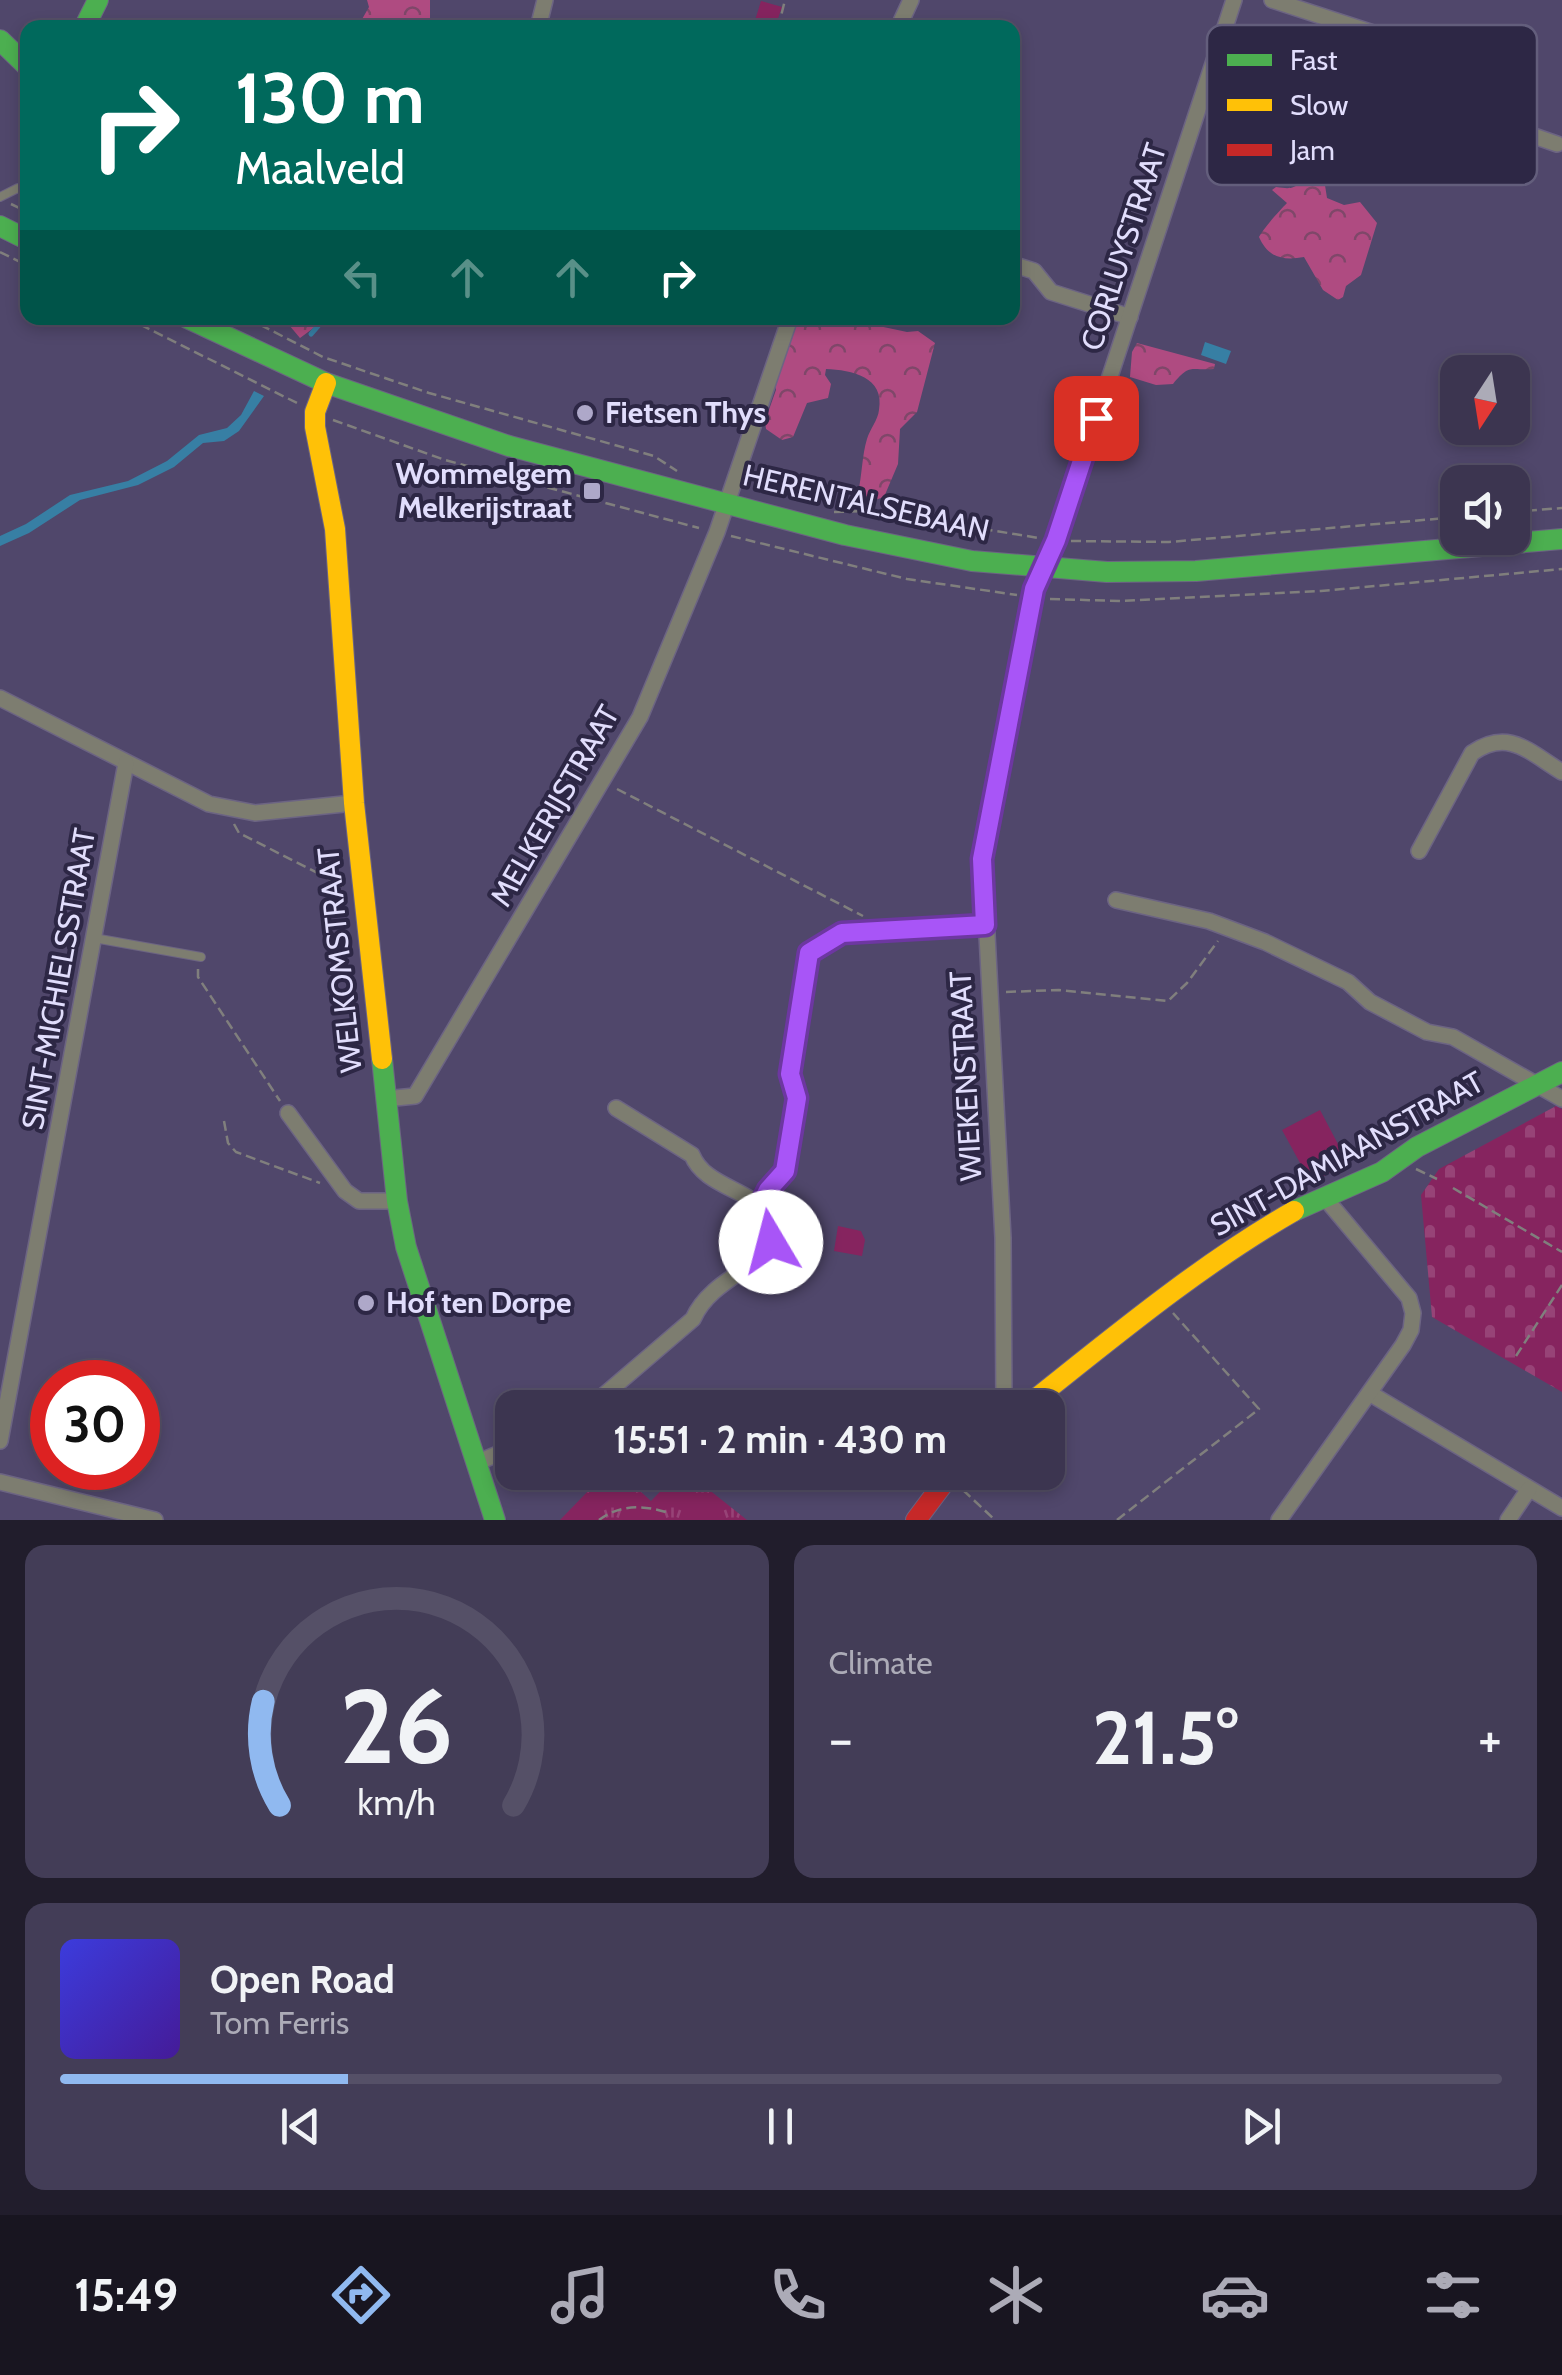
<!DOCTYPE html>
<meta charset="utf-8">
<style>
body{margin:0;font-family:Cabin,sans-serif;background:#433d57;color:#f1f3f6;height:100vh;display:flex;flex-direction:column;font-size:38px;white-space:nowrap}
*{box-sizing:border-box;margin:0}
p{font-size:32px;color:#acabb7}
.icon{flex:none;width:55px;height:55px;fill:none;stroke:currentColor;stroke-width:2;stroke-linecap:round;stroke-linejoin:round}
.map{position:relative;height:1520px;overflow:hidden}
.drawer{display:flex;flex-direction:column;gap:25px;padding:25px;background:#211d2c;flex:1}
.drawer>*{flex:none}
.hud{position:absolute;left:20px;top:20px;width:1000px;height:305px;border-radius:20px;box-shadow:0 5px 15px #0003,0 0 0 2px #555067;background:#00695c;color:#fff;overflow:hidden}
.needle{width:65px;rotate:192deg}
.tools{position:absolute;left:1440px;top:355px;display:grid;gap:20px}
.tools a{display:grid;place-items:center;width:90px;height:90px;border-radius:20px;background:#3c3550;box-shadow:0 5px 15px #0003,0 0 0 2px #555067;font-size:50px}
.speed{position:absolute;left:30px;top:1360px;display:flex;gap:20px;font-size:50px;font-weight:700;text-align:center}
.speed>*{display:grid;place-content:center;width:130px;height:130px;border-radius:50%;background:#3c3550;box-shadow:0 5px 15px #0003,0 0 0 2px #555067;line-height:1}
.speed .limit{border:15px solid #d22;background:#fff;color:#111}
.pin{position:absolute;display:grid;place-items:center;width:85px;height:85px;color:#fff;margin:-42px;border-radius:20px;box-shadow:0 5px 15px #0006}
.me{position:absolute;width:110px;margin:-55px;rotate:352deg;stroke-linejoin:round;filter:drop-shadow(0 0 8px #0008)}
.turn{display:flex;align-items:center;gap:35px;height:210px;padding:0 50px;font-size:45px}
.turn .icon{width:130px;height:130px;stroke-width:2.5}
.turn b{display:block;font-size:70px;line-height:85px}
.lanes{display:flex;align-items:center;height:95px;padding:0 50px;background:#0003;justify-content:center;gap:50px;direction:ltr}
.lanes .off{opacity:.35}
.big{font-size:75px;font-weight:700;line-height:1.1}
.drawer .tile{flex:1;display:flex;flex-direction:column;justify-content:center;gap:15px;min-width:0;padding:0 35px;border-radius:20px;background:#433d57}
.drawer .dial{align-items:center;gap:0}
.dial svg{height:260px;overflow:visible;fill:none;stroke:#555067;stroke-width:7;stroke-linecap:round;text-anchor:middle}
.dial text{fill:#f1f3f6;stroke:none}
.song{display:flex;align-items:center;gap:30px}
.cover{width:120px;height:120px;border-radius:15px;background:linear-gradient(135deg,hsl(240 70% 55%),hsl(260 70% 35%))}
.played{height:10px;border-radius:5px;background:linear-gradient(90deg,#90b9f0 20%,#555067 20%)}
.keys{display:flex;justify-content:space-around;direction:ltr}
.heat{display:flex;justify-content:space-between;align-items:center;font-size:55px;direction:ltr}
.drawer .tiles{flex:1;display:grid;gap:25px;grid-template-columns:1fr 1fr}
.tile:last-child{grid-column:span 2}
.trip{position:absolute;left:495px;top:1390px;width:570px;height:100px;border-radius:20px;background:#3c3550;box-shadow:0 5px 15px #0003,0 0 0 2px #555067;font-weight:700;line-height:100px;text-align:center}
.dock{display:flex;height:160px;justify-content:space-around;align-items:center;background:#181520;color:#acabb7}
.dock .icon{width:70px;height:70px}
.dock .on{color:#90b9f0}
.dock b{font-size:45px;color:#f1f3f6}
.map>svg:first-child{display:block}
</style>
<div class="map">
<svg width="1562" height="1520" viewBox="0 0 1562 1520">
<defs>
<pattern id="forest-crowns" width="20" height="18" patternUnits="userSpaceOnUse" patternTransform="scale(2.5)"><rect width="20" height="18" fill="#af4b81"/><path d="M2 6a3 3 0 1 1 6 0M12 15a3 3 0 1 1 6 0" fill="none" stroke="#7f4769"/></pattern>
<pattern id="cemetery-stones" width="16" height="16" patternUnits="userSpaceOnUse" patternTransform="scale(2.5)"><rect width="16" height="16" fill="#86245f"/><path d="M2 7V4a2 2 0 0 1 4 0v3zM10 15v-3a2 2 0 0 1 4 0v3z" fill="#974377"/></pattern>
<pattern id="park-tufts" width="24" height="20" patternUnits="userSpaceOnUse" patternTransform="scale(2.5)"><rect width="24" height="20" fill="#86245f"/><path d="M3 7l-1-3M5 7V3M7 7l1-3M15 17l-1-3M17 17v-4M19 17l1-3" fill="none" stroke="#974377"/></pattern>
</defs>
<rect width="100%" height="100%" fill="#50476b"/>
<!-- green -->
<g fill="#86245f">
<polygon points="761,1 782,7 775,27 753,27"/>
<polygon points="1320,1110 1348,1163 1311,1183 1282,1130"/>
<polygon points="838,1226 861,1231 865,1240 862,1256 834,1251"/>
</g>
<!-- forest -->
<g fill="url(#forest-crowns)">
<polygon points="367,0 430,0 430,27 357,28 369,7"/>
<path d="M1310 175 1324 179 1327 198 1344 205 1360 202 1377 223 1361 275 1346 286 1343 297 1338 300 1323 290 1304 257C1282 261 1268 257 1259 237 1263 229 1280 210 1287 203L1272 190 1276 187C1300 191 1294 184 1310 175Z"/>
<polygon points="290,318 327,318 300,338 289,325"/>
<path d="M807 318 830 322 841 318 907 332 918 331 935 343 917 412 900 429 898 464 884 497 875 500 858 493C862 476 862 455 867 439 870 429 878 420 879 410 885 377 852 370 826 369L825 375 831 384 828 398 807 403 793 437 782 440 766 429 765 421 776 390 769 353 793 325Z"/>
<path d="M1137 343 1215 364 1214 369C1191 371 1190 363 1173 384L1156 385 1130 377 1132 352Z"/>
</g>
<!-- cemetery -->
<polygon fill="url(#cemetery-stones)" points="1556,1106 1562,1109 1562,1392 1432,1317 1421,1195 1439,1169"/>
<!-- park -->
<polygon fill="url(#park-tufts)" points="679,1472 688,1473 747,1520 560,1520 590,1489 617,1491 629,1481 651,1501"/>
<!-- water -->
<g fill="#377fa4">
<polygon points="1205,342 1231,351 1226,364 1201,355"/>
<polygon points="254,391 264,396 239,431 224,441 203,443 174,467 138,485 80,500 29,533 0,546 0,536 26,524 70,495 128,481 167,461 199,435 227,428 241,415"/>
</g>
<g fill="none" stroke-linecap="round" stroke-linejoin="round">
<!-- stream -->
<polyline stroke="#377fa4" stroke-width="5" points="311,334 325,318"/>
<!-- lane casing -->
<g stroke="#6c6483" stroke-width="10">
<g id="lane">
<polyline points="0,197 18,188 28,193"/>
<polyline points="94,938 201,957"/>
</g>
</g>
<!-- street casing -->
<g stroke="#6c6483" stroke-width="18">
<g id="street">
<polyline points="1272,0 1493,72 1479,117 1557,144"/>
<polyline points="538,28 545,0"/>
<polyline points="898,28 911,0"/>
<polyline points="1012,264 1034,271 1051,292 1130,317"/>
<polyline points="0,698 209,804 255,813 354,803"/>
<path d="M1419 851 1472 753C1509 728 1529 752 1562 772"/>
<polyline points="1116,900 1209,921 1265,942 1348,982 1370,1002 1427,1032 1453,1037 1562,1099"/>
<polyline points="385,1099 415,1096 640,717 717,532 790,318"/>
<polyline points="288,1113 345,1191 359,1201 397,1201"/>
<polyline points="760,1206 769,1190 785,1171 797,1099 790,1074 809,953 842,933 985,925"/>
<polyline points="1371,1394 1562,1508"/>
<path d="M589 1408 693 1319C707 1287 743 1273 768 1252 788 1187 709 1198 692 1155L616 1108"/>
<polyline points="1004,1408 1003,1238 983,859 1034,589 1063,519 1234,0"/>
<polyline points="0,1441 126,763"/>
<polyline points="476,1463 512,1448"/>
<polyline points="0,1482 155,1520"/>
<polyline points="1279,1520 1403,1345 1411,1330 1413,1313 1409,1298 1325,1198"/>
<polyline points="1508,1520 1529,1489"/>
</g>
</g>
<!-- fast casing -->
<g stroke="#6c6483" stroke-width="22">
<g id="fast">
<polyline points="84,28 98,0"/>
<polyline points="0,40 28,67"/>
<polyline points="0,226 28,240"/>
<polyline points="187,318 326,383 509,446 845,535 972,561 1107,572 1196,571 1562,539"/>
<polyline points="382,1059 397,1201 406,1247 495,1520"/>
<polyline points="1294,1211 1382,1172 1417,1147 1562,1072"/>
</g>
</g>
<!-- slow casing -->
<g stroke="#6c6483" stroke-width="22">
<g id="slow">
<polyline points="326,383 315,412 315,427 335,529 354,803 382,1059"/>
<path d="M1024 1408C1111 1339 1198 1266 1294 1211"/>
</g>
</g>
<!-- jam casing -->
<g stroke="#6c6483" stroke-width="22">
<polyline id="jam" points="916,1520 952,1472"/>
</g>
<!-- path -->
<g stroke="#807f7d" stroke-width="2.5" stroke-dasharray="10 5" stroke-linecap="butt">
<polyline points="778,28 785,0"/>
<polyline points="11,204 28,212"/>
<polyline points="0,252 28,266"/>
<polyline points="127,318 299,404"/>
<polyline points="247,318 323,357 429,393 654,456 677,471"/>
<polyline points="333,420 445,460 699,528"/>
<polyline points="834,512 872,511 1039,538"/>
<polyline points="1512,512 1562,508"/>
<polyline points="731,536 907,579 1017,595"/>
<polyline points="1071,541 1169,542 1458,517"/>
<polyline points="1050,599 1121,601 1321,591 1562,569"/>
<polyline points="617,789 863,916"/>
<polyline points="234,824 239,833 343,886"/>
<polyline points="198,969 198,977 280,1101"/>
<polyline points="1006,992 1059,990 1168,1001 1187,983 1218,941"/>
<polyline points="224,1121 228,1143 236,1152 320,1183"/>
<polyline points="1416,1169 1437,1179"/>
<polyline points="1453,1188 1562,1252"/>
<polyline points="1516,1356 1562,1285"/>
<polyline points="963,1490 995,1520"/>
<path d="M599 1520C620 1504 645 1505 669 1513"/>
<polyline points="1117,1520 1259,1409 1173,1313"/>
</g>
<!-- lane -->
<use href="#lane" stroke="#7d7d70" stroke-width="8"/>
<!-- street -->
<use href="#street" stroke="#7d7d70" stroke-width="15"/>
<!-- fast -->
<use href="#fast" stroke="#4caf50" stroke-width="20"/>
<!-- slow -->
<use href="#slow" stroke="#ffc107" stroke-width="20"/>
<!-- jam -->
<use href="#jam" stroke="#c62828" stroke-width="20"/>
</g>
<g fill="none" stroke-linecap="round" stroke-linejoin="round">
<!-- route casing -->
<g stroke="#6d37a1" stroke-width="25">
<polyline id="route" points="771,1242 772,1227 760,1206 768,1190 785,1171 797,1098 790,1074 809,953 842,933 985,925 982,859 1034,589 1056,540 1096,418"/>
</g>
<!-- route -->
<use href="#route" stroke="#a855f7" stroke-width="18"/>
</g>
<!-- markers -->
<g fill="#aea8c9" stroke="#2d2745" stroke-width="4">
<circle cx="585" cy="413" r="10"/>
<rect x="582" y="481" width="20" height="20" rx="5"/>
<circle cx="366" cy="1303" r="10"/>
</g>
<g text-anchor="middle" stroke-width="8" stroke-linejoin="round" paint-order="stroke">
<!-- street labels -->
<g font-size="30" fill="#e1ddfc" stroke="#2d2745">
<text transform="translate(1124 247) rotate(-72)" y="10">CORLUYSTRAAT</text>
<text transform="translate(866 503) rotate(13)" y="10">HERENTALSEBAAN</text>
<text transform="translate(555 806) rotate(-60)" y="10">MELKERIJSTRAAT</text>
<text transform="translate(340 960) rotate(-96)" y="10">WELKOMSTRAAT</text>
<text transform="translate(59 979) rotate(-80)" y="10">SINT-MICHIELSSTRAAT</text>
<text transform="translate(966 1076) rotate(-93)" y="10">WIEKENSTRAAT</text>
<text transform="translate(1347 1154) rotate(-29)" y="10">SINT-DAMIAANSTRAAT</text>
</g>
<!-- poi labels -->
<g font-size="30" font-weight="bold" fill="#e1ddfc" stroke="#2d2745" text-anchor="start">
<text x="605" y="423">Fietsen Thys</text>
<text x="572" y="484" text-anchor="end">Wommelgem<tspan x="572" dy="34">Melkerijstraat</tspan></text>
<text x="386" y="1313">Hof ten Dorpe</text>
</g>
</g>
<!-- legend -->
<rect x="1207" y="25" width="330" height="160" rx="15" fill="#2d2745" stroke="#635e7c" stroke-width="2.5"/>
<rect x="1227" y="54" width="45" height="12" fill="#4caf50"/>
<rect x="1227" y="99" width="45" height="12" fill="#ffc107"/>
<rect x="1227" y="144" width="45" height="12" fill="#c62828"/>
<g font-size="28" fill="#e1ddfc">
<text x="1290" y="70">Fast</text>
<text x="1290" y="115">Slow</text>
<text x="1290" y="160">Jam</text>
</g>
</svg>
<div class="tools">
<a><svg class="needle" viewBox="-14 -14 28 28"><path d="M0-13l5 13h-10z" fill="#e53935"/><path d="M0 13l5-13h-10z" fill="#acabb7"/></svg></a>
<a><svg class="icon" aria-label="sound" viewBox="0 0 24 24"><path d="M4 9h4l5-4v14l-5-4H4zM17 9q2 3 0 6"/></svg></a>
</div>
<div class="speed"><div class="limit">30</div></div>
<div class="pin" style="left:1096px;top:418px;background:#d93025"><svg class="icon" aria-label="arrive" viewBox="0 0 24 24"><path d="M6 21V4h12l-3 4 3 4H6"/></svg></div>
<svg class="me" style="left:771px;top:1242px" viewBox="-20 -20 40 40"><circle r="19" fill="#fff"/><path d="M0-13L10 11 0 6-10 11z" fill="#a855f7"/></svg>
<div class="trip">15:51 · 2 min · 430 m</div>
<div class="hud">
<div class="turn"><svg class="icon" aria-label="right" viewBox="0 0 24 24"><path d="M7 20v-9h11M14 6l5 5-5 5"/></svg><div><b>130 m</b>Maalveld</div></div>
<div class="lanes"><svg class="icon off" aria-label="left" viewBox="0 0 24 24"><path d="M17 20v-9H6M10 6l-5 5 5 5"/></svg><svg class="icon off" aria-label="ahead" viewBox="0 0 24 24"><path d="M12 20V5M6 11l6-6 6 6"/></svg><svg class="icon off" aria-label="ahead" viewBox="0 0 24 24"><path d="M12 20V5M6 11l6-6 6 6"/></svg><svg class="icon" aria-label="right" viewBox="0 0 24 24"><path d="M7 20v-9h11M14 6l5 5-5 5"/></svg></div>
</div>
</div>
<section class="drawer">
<div class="tiles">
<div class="tile dial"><svg viewBox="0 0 100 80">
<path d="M14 69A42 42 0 1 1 86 69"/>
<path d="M14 69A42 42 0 0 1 9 37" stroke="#90b9f0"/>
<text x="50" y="56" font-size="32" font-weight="700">26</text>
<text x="50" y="72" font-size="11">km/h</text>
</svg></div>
<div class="tile"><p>Climate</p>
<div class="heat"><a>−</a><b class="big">21.5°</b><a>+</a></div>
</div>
<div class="tile">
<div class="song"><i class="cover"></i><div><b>Open Road</b><p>Tom Ferris</p></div></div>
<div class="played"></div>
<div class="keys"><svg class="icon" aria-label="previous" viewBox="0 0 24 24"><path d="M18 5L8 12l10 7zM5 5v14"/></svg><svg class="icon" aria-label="pause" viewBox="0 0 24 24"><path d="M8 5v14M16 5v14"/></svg><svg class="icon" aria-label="next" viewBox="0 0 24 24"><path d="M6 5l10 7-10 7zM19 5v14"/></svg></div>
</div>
</div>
</section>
<nav class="dock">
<b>15:49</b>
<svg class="icon on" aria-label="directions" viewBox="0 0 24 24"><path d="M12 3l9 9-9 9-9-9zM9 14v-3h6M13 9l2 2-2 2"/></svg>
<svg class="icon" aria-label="music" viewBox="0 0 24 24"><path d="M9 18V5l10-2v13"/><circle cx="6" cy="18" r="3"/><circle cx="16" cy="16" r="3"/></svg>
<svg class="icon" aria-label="phone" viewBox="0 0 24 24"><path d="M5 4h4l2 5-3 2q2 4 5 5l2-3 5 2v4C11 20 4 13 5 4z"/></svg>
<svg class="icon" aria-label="climate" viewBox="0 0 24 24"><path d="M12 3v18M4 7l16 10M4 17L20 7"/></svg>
<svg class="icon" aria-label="car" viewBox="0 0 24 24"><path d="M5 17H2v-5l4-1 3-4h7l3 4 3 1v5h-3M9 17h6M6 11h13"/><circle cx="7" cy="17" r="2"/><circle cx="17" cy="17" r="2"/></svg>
<svg class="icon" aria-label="filters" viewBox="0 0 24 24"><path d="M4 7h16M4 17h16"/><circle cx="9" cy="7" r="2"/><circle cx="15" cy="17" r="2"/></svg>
</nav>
